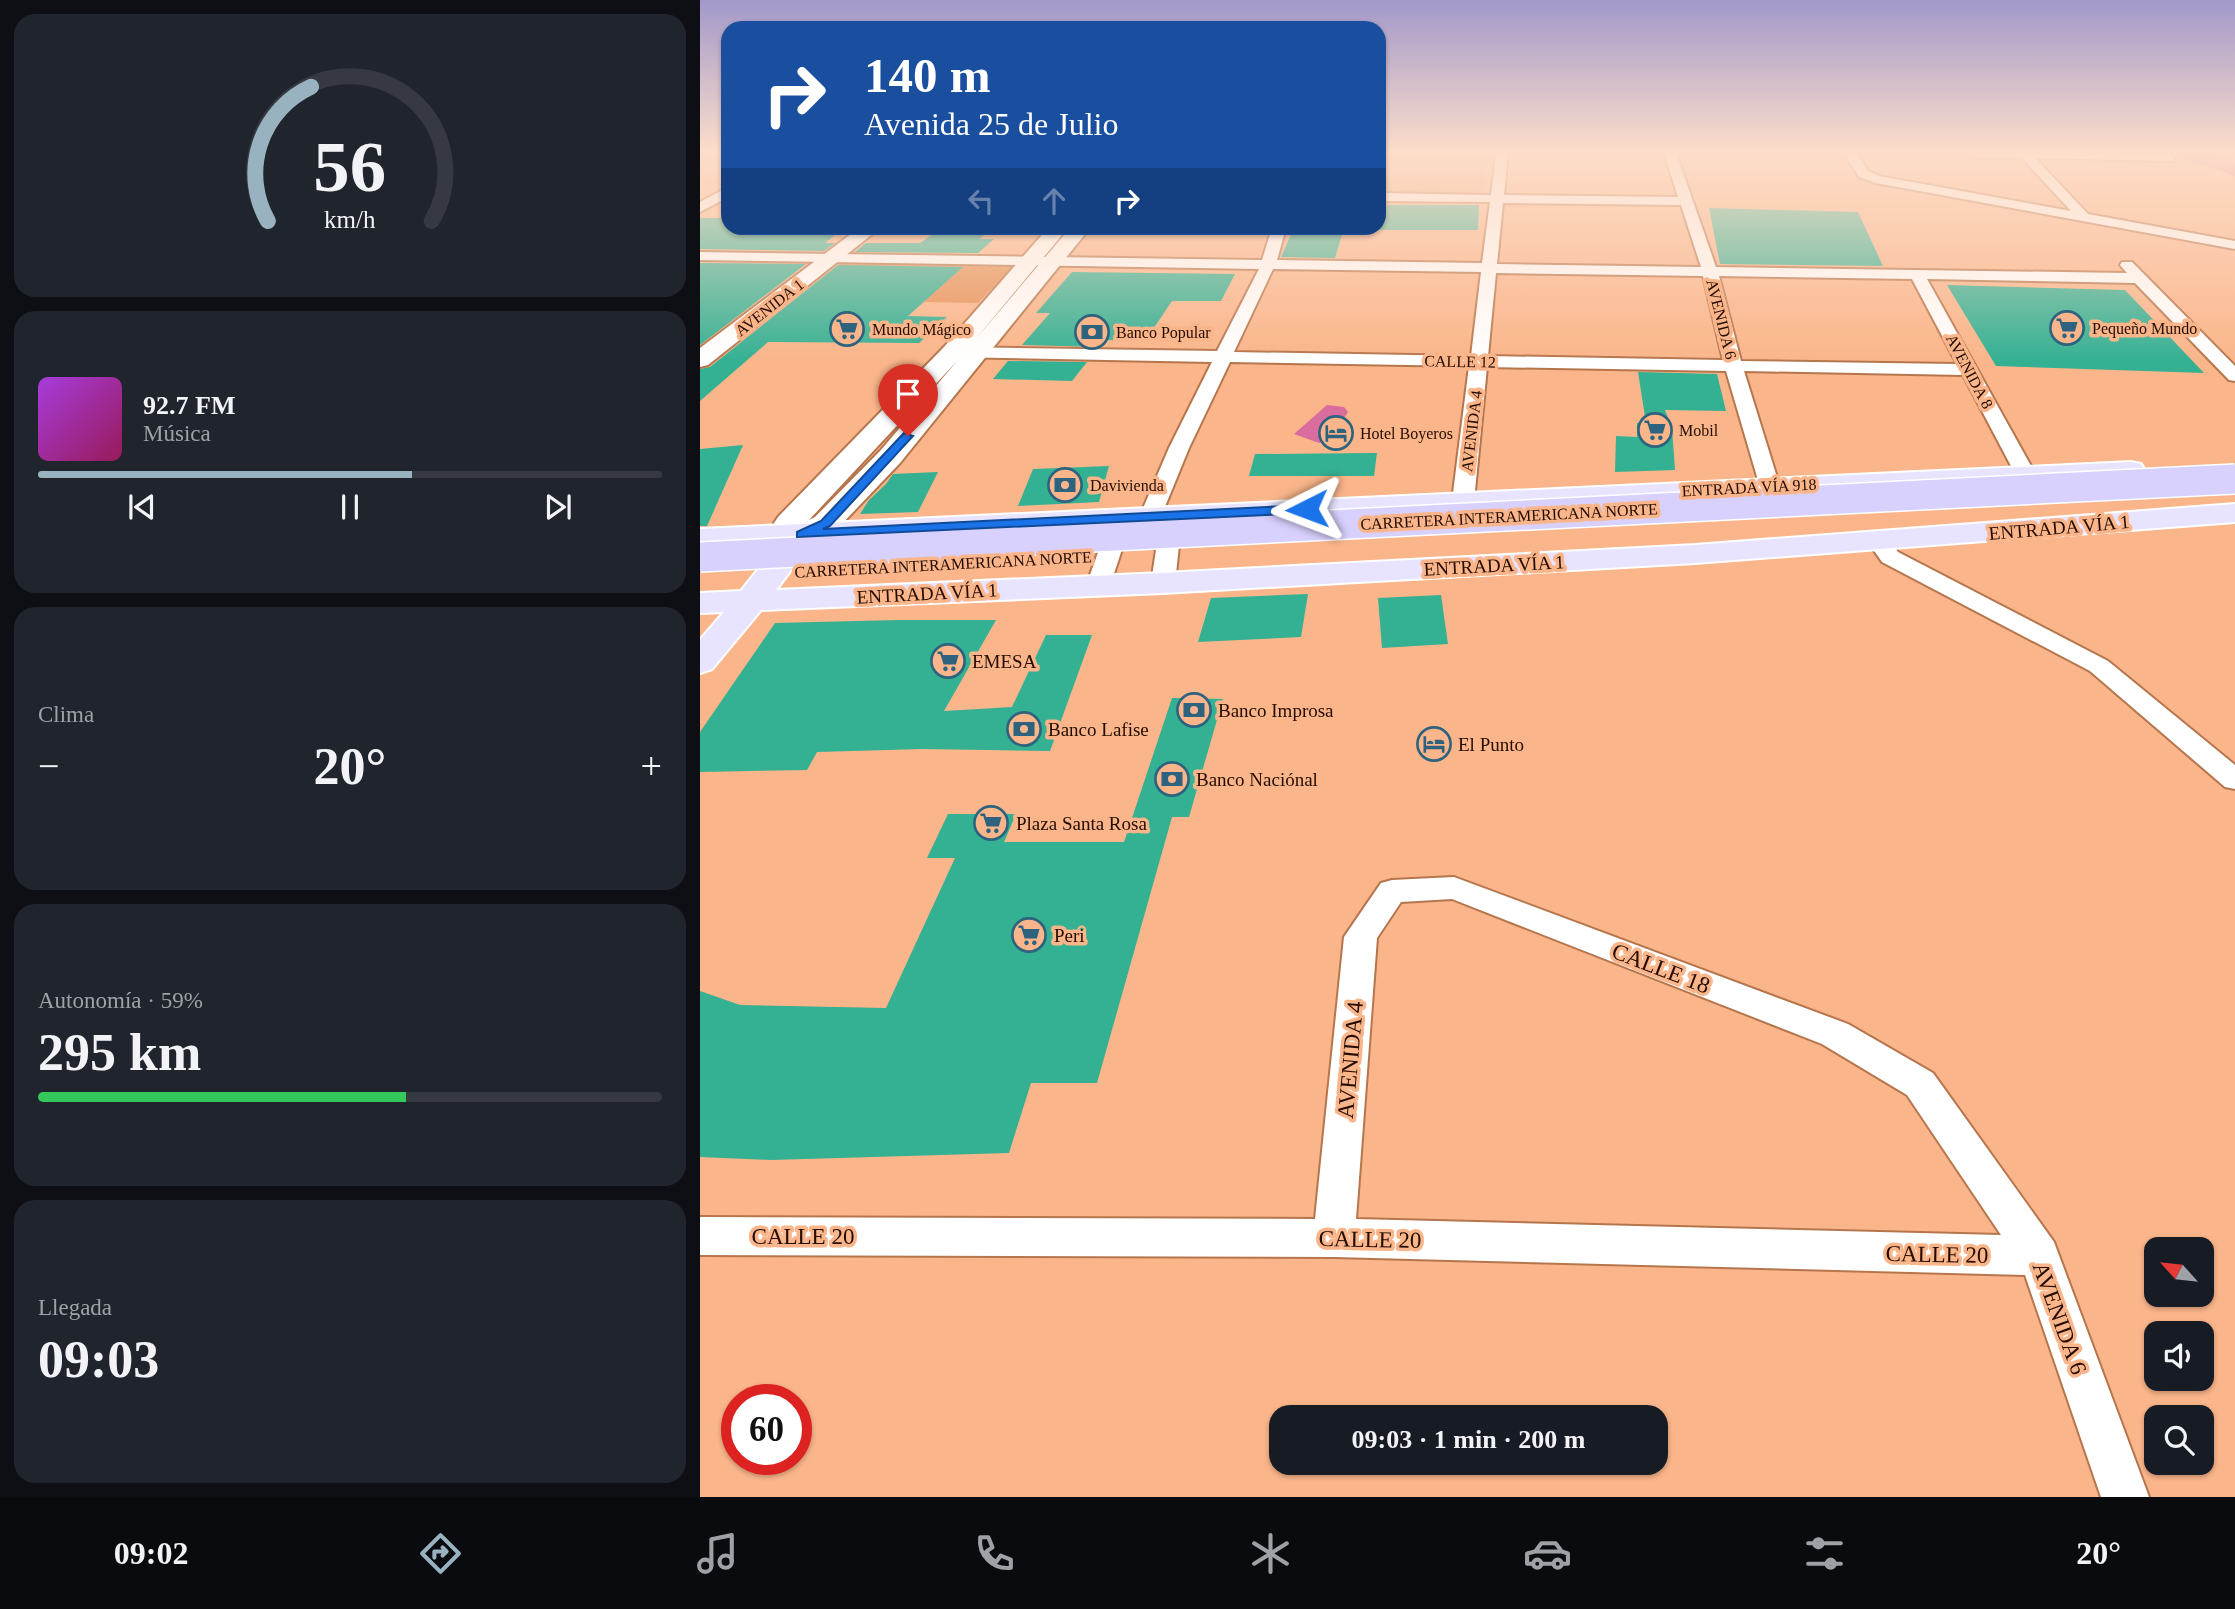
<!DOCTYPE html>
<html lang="es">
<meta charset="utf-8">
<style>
body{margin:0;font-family:"Times New Roman",serif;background:#20242c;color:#f1f3f6;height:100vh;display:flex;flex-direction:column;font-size:26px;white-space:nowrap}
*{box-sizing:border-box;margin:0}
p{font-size:23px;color:#9ea1a6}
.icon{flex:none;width:38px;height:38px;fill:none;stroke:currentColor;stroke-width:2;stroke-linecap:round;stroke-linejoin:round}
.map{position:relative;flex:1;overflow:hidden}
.sheet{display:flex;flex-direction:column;gap:14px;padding:14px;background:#0d0f14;width:700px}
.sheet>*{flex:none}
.hud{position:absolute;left:21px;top:21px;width:665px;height:214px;border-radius:21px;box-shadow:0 2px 5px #0004;background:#1a4fa0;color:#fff;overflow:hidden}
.needle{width:46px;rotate:297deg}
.tools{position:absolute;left:1444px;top:1237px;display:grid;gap:14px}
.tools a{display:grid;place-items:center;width:70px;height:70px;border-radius:14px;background:#171b24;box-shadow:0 2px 5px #0004;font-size:35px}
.speed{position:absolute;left:21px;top:1384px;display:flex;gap:14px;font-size:35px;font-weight:700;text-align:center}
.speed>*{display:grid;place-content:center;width:91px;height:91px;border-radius:50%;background:#171b24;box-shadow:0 2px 5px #0004;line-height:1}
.speed .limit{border:10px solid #d22;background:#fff;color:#111}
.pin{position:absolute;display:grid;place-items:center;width:60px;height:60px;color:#fff;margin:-72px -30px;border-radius:50% 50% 50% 0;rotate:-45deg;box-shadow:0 0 7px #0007}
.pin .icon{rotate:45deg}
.me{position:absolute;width:77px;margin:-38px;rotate:267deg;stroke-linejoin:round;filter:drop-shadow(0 0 5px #0008)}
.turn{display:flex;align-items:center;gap:24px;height:147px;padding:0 28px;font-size:32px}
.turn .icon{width:91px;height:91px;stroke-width:2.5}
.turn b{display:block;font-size:49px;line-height:60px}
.lanes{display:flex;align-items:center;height:66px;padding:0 28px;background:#0003;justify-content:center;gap:35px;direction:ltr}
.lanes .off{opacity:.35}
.big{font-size:52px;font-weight:600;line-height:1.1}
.sheet .widget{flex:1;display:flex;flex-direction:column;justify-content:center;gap:10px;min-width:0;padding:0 24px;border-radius:21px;background:#20242c}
.sheet .dial{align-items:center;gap:0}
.dial svg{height:182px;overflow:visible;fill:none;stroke:#363941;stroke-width:7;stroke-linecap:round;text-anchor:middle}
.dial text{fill:#f1f3f6;stroke:none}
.song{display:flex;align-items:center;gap:21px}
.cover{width:84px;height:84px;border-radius:10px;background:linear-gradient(135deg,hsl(280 70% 55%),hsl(330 70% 35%))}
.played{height:7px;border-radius:4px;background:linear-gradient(90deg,#99b2c0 60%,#363941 60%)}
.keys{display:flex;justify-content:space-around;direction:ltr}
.heat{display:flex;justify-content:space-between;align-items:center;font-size:38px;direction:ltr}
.charge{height:10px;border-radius:5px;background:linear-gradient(90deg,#34c759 59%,#363941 0)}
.trip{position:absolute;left:569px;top:1405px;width:399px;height:70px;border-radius:21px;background:#171b24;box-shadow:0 2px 5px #0004;font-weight:600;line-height:70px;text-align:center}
.tab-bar{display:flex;height:112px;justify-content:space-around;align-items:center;background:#090b0e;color:#9ea1a6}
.tab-bar .icon{width:49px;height:49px}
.tab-bar .on{color:#99b2c0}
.tab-bar b{font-size:32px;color:#f1f3f6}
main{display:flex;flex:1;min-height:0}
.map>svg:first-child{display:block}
</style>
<main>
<section class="sheet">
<div class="widget dial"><svg viewBox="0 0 100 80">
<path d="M14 69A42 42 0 1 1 86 69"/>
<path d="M14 69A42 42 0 0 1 33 10" stroke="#99b2c0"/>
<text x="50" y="56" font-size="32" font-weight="700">56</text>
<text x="50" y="72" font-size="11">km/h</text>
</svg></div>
<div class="widget">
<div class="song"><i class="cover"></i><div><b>92.7 FM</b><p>Música</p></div></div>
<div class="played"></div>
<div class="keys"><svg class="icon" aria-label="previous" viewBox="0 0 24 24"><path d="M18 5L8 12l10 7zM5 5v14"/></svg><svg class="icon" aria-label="pause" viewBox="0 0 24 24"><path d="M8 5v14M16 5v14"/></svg><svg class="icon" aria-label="next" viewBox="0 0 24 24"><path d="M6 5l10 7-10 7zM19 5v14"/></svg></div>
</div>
<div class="widget"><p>Clima</p>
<div class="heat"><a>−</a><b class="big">20°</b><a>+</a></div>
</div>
<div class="widget"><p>Autonomía · 59%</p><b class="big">295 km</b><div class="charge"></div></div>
<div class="widget"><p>Llegada</p><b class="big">09:03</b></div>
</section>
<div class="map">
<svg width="1535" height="1497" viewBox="0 0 1535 1497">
<rect width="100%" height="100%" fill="#fab58a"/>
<!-- built -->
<g fill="#f1a777">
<polygon points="0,153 28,153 28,184 0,185"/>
<polygon points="679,153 789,153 783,194 679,193"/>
</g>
<!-- green -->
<polygon fill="#e69158" points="141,264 313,267 278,303 224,302 258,271 136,269"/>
<!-- water -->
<polygon fill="#d96d9d" points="627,405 644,407 648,412 639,426 642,434 619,443 594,434"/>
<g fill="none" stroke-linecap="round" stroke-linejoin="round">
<!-- river -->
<polygon fill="#d96d9d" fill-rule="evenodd" points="1479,153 1512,153 1535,161 1535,176 1483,158"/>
</g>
<!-- building -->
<g fill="#34b093">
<polygon points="679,205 779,205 778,230 679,230"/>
<polygon points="1009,208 1158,212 1183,266 1020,264"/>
<polygon points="0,218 28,218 28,228 144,228 125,243 135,243 124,251 0,249"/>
<polygon points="242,228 293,228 279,239 294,239 278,253 155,252 166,243 220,243"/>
<polygon points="594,228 644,228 635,258 581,257"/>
<polygon points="0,263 106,264 0,345"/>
<polygon points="138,265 263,267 208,316 247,317 219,343 68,342 0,401 0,369 10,367"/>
<polygon points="372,272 535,274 521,301 472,301 445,341 405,340 400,347 322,345 350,313 336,313"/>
<polygon points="1247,285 1425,290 1504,373 1296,366"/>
<polygon points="308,361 387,362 372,381 293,379"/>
<polygon points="938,372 1017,374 1026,411 965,410 972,428 975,470 915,472 916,436 937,437 937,423 946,423"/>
<polygon points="43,445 7,526 0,526 0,449"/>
<polygon points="677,453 674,476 549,476 555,454"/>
<polygon points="409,466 399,502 318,506 333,469"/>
<polygon points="238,472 218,512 160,514 169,500 186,484 193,474"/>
<polygon points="608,594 601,637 498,642 511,598"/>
<polygon points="741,595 748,644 682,648 678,598"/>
<polygon points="198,620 296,620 244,711 312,707 346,635 392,635 350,751 222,749 117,752 107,770 0,772 0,732 75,623"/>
<polygon points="472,698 523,699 489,817 472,817 397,1083 331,1083 309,1153 71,1160 0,1157 0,991 40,1005 186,1008 255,858 227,858 248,814 316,814 304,842 424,842"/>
</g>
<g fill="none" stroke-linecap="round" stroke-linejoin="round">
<!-- street casing -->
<g stroke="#b6764d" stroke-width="4">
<g id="street">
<path d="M796 153H808L804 195 978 197 964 153H976L1016 267 1427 273 1420 265 1422 262H1432L1535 366V381L1529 380 1435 283 1227 279 1331 466 1328 470H1314L1311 466 1263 375 1044 371 1080 487 1077 491H1063L1060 487 1026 371 787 367 774 501 771 506H755L752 501 769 366 530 362 489 448 462 514 478 522 481 527 475 583 471 588H455L451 583 459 530 449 525 427 534 410 586 406 591H390L386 586 406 530 409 525 441 513 469 448 512 362 253 357 244 352 253 347 517 351 559 269 0 260V252L562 260 572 228H586L577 260 782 263 790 202 679 201V193L791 195ZM803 203 981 205 1001 267 797 264ZM573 269 781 272 771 356 534 352ZM796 273 1003 276 1023 360 788 356ZM1019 276 1212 279 1257 364 1041 361Z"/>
<polygon points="1144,153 1156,153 1168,171 1179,176 1371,211 1322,158 1275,157 1269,153 1469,154 1475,158 1473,161 1335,158 1388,214 1535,241 1535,249 1176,183 1159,177"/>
<polygon points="28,187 28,197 0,212 0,202"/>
<polygon points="1179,535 1187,537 1198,552 1408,661 1535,765 1535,789 1525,787 1390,671 1182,562 1168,542 1171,537"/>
<path d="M754 877 1148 1024 1233 1073 1354 1242 1449 1497H1401L1325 1275 634 1257 0 1255V1217L615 1219 644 937 681 883 692 880ZM752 899 1122 1044 1207 1095 1301 1235 656 1219 677 938 701 902Z"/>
</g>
</g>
<!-- secondary casing -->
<g stroke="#b6764d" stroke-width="4">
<g id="secondary">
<polygon points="159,228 180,228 8,365 0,367 0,348"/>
<path d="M348 228H368L274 341 370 228H390L200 463 137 529 102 543 91 540 74 523 78 517 244 347ZM258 360 180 451 115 517 109 520Z"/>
</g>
</g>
<!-- primary casing -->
<g stroke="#fff" stroke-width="4">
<polygon id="primary" points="1431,462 1441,464 1445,470 1441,476 112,542 76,590 463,573 995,545 1535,504 1535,522 995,563 463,593 61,610 12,669 0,673 0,640 24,612 0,613 0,593 41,591 79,543 0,547 0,529"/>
</g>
<!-- street -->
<use href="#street" fill="#fff" fill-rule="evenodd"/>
<!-- secondary -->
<use href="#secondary" fill="#fff" fill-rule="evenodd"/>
<!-- primary -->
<use href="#primary" fill="#e8e3fe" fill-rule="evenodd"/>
<!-- highway-bridge casing -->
<g stroke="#fff" stroke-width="32" stroke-linecap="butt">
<polyline id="highway-bridge" points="0,557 1535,479"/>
</g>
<!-- highway-bridge -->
<use href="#highway-bridge" stroke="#d8d0fd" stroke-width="29"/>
</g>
<!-- sky -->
<linearGradient id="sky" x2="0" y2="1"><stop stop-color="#a298ca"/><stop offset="0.42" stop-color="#fddeca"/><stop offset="1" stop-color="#fddeca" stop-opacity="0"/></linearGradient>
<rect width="1535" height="362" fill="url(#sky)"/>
<!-- route -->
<polygon fill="#1a73e8" stroke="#114b97" stroke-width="2" points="204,433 213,436 130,526 123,529 607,505 613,509 607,513 97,537 97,532 121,521"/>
<!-- icons -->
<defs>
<g id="supermarket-ring" transform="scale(1.75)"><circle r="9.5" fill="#fab58a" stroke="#2d637e" stroke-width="1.5"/><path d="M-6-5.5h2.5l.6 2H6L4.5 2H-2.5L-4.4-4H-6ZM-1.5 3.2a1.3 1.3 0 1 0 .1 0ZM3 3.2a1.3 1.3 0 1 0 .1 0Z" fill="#2d637e"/></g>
<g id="bank-ring" transform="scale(1.75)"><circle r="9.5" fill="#fab58a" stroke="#2d637e" stroke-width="1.5"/><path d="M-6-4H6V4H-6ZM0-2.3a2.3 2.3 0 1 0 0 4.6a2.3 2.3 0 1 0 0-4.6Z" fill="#2d637e"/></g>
<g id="hotel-ring" transform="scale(1.75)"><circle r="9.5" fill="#fab58a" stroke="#2d637e" stroke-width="1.5"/><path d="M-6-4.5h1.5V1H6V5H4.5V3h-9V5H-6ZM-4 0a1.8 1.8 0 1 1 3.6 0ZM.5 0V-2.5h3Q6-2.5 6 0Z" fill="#2d637e"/></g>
</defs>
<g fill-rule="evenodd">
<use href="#supermarket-ring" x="1367" y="328"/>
<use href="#supermarket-ring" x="147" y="329"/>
<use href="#bank-ring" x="392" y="332"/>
<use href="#supermarket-ring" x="955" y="430"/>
<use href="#hotel-ring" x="636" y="433"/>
<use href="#bank-ring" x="365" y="485"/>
<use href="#supermarket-ring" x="248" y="661"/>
<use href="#bank-ring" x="494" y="710"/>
<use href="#bank-ring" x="324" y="729"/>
<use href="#hotel-ring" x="734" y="744"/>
<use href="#bank-ring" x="472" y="779"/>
<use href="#supermarket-ring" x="291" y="823"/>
<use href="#supermarket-ring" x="329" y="935"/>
</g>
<g text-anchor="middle" stroke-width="7" stroke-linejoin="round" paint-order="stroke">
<!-- far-street labels -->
<g font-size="16" fill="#240c00" stroke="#fab58a">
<text transform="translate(69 307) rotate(-38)" y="6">AVENIDA 1</text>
<text transform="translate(1022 319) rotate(76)" y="6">AVENIDA 6</text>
<text transform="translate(760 361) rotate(1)" y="6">CALLE 12</text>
<text transform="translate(1270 371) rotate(62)" y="6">AVENIDA 8</text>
<text transform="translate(771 431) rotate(-83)" y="6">AVENIDA 4</text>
<text transform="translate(1049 487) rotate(-3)" y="6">ENTRADA VÍA 918</text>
<text transform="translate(809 516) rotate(-3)" y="6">CARRETERA INTERAMERICANA NORTE</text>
<text transform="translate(243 564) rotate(-3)" y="6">CARRETERA INTERAMERICANA NORTE</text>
</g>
<!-- far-poi labels -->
<g font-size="16" fill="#240c00" stroke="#fab58a" text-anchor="start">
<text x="1392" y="334">Pequeño Mundo</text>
<text x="172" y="335">Mundo Mágico</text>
<text x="416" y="338">Banco Popular</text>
<text x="979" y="436">Mobil</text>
<text x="660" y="439">Hotel Boyeros</text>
<text x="390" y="491">Davivienda</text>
</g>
<!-- street labels -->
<g font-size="19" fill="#240c00" stroke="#fab58a">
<text transform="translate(1359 527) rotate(-5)" y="7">ENTRADA VÍA 1</text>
<text transform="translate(794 565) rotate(-3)" y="7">ENTRADA VÍA 1</text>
<text transform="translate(227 593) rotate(-3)" y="7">ENTRADA VÍA 1</text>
</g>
<!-- poi labels -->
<g font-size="19" fill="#240c00" stroke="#fab58a" text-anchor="start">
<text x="272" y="668">EMESA</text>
<text x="518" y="717">Banco Improsa</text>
<text x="348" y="736">Banco Lafise</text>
<text x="758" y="751">El Punto</text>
<text x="496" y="786">Banco Naciónal</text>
<text x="316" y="830">Plaza Santa Rosa</text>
<text x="354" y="942">Peri</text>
</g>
<!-- near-street labels -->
<g font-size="23" fill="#240c00" stroke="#fab58a">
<text transform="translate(961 968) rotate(21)" y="8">CALLE 18</text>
<text transform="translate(650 1060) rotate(-85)" y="8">AVENIDA 4</text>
<text x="103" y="1244">CALLE 20</text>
<text transform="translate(670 1239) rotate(1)" y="8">CALLE 20</text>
<text transform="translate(1237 1254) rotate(1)" y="8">CALLE 20</text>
<text transform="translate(1360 1318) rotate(70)" y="8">AVENIDA 6</text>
</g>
</g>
</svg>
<div class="tools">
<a><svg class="needle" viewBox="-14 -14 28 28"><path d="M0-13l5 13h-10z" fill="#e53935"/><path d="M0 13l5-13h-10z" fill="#9ea1a6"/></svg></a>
<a><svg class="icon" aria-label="sound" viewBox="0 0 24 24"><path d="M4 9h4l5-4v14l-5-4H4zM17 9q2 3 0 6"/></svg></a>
<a><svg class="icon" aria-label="search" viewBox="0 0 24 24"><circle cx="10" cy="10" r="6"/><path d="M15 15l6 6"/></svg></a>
</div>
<div class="speed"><div class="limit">60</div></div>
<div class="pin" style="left:208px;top:436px;background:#d93025"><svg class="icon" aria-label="arrive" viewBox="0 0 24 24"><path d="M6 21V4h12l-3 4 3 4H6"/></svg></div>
<svg class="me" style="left:607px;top:509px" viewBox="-20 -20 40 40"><path d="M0-17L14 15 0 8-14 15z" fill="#1a73e8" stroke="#fff" stroke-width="4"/></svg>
<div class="trip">09:03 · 1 min · 200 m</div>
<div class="hud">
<div class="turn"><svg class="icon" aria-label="right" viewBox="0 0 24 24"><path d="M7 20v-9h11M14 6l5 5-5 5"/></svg><div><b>140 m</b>Avenida 25 de Julio</div></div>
<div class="lanes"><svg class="icon off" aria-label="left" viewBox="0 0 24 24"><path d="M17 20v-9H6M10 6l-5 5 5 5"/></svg><svg class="icon off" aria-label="ahead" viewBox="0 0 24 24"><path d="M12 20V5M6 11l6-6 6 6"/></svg><svg class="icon" aria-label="right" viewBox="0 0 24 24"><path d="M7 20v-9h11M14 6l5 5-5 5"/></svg></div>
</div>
</div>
</main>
<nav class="tab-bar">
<b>09:02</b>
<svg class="icon on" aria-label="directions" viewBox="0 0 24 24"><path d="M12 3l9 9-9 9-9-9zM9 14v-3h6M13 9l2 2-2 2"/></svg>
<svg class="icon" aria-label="music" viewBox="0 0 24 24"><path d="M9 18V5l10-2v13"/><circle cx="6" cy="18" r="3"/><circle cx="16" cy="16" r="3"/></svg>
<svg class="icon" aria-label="phone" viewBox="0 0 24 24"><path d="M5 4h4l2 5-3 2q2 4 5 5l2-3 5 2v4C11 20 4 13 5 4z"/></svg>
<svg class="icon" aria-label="climate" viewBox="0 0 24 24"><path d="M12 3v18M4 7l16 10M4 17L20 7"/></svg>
<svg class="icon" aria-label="car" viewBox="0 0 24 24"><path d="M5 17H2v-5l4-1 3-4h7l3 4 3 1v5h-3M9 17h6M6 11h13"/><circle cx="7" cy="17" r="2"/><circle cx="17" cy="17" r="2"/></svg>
<svg class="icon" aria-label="filters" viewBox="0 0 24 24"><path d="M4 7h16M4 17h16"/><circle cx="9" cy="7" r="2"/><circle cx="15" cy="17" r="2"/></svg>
<b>20°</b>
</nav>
